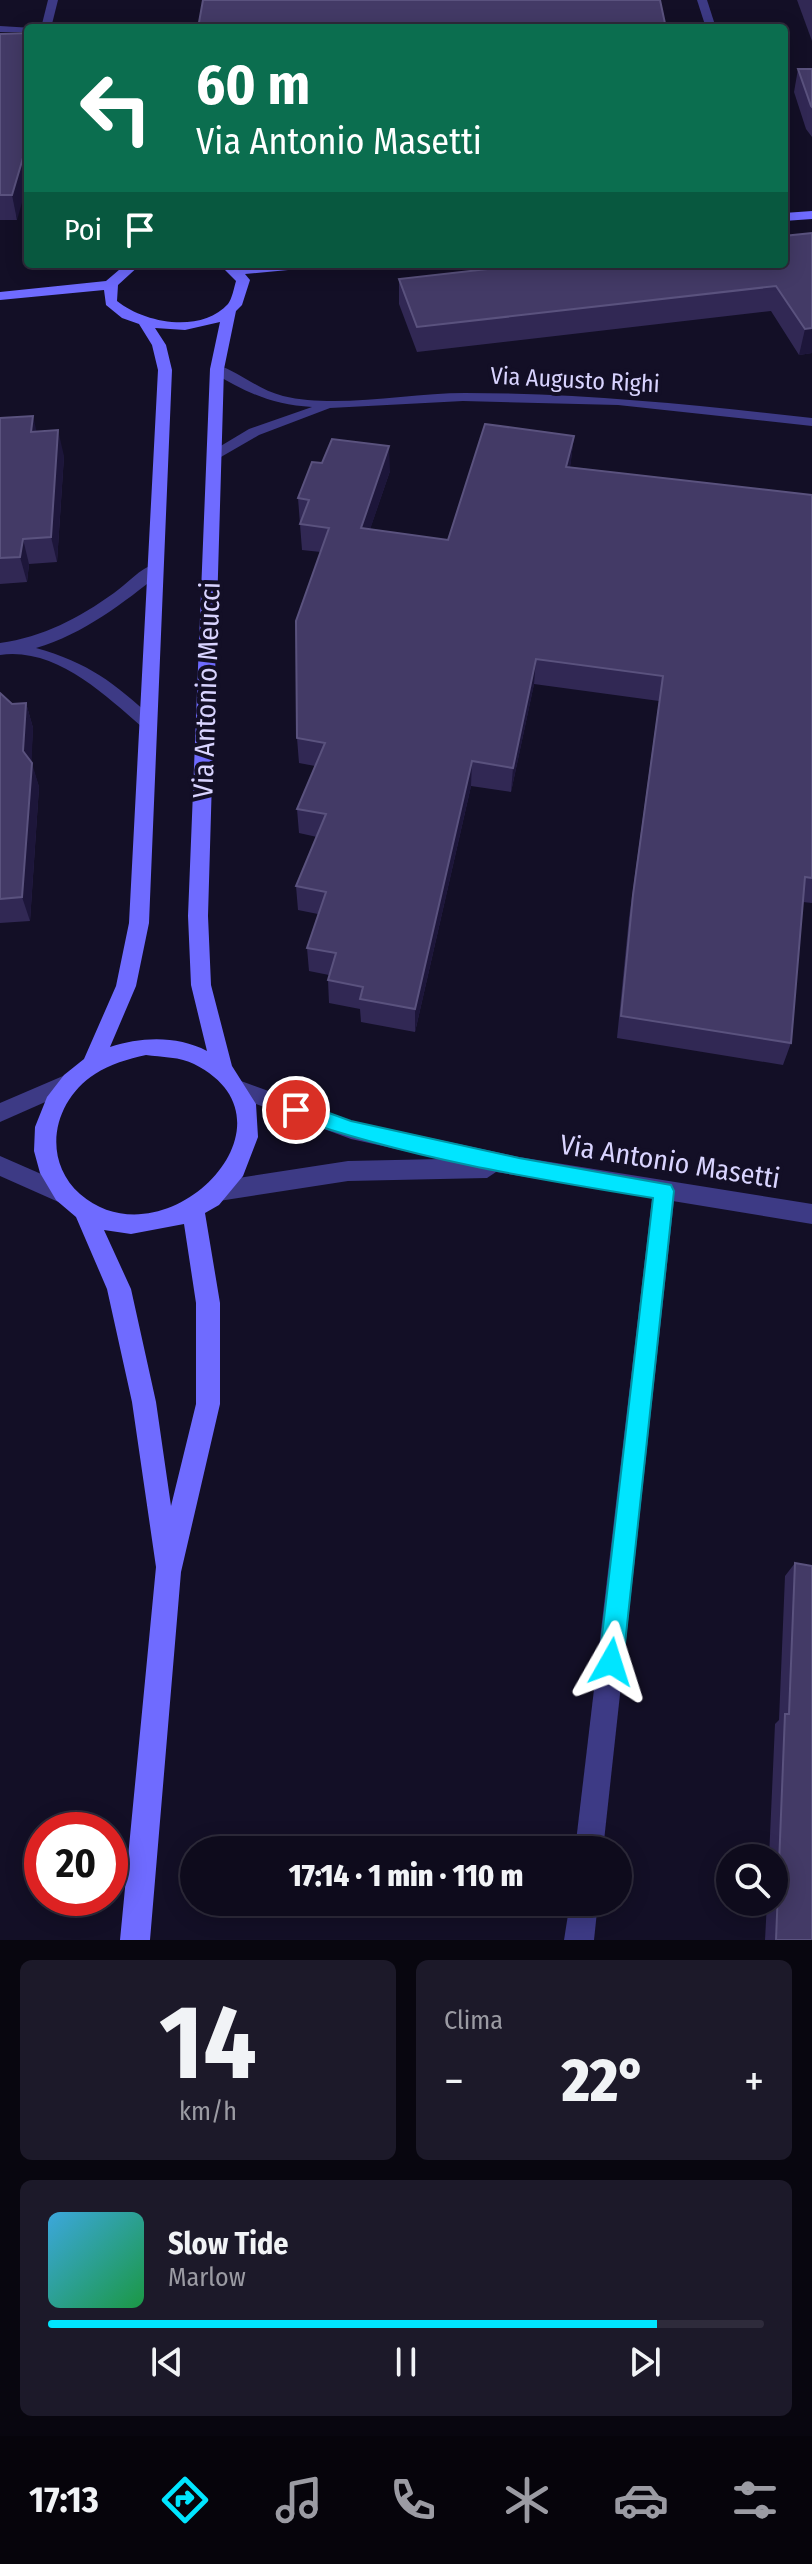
<!DOCTYPE html>
<html lang="it">
<meta charset="utf-8">
<style>
body{margin:0;font-family:"Fira Sans Condensed",sans-serif;background:#1c1929;color:#f1f3f6;height:100vh;display:flex;flex-direction:column;font-size:30px;white-space:nowrap}
*{box-sizing:border-box;margin:0}
p{font-size:26px;color:#9b9ba3}
.icon{flex:none;width:44px;height:44px;fill:none;stroke:currentColor;stroke-width:2;stroke-linecap:round;stroke-linejoin:round}
.map{position:relative;height:1940px;overflow:hidden}
.drawer{display:flex;flex-direction:column;gap:20px;padding:20px;background:#08060f;flex:1}
.drawer>*{flex:none}
.guide{position:absolute;left:24px;top:24px;width:764px;height:244px;border-radius:8px;box-shadow:0 4px 20px #0003,0 0 0 2px #2e2b3b;background:#0b6e4f;color:#fff;overflow:hidden}
.tools{position:absolute;left:716px;top:1844px;display:grid;gap:16px}
.tools a{display:grid;place-items:center;width:72px;height:72px;border-radius:50%;background:#0e0b1c;box-shadow:0 4px 20px #0003,0 0 0 2px #2e2b3b;font-size:40px}
.speed{position:absolute;left:24px;top:1812px;display:flex;gap:16px;font-size:40px;font-weight:700;text-align:center}
.speed>*{display:grid;place-content:center;width:104px;height:104px;border-radius:50%;background:#0e0b1c;box-shadow:0 4px 20px #0003,0 0 0 2px #2e2b3b;line-height:1}
.speed .limit{border:12px solid #d22;background:#fff;color:#111}
.pin{position:absolute;display:grid;place-items:center;width:68px;height:68px;color:#fff;margin:-34px;border:4px solid #fff;border-radius:50%;box-shadow:0 2px 8px #0007}
.me{position:absolute;width:88px;margin:-44px;rotate:6deg;stroke-linejoin:round;filter:drop-shadow(0 0 6px #0008)}
.turn{display:flex;align-items:center;gap:28px;height:168px;padding:0 40px;font-size:36px}
.turn .icon{width:104px;height:104px;stroke-width:2.5}
.turn b{display:block;font-size:56px;line-height:68px}
.then{display:flex;align-items:center;height:76px;padding:0 40px;background:#0003;gap:16px;font-size:30px}
.big{font-size:60px;font-weight:800;line-height:1.1}
.drawer .card{flex:1;display:flex;flex-direction:column;justify-content:center;gap:12px;min-width:0;padding:0 28px;border-radius:12px;background:#1c1929}
.drawer .dial{align-items:center;gap:0}
.dial b{font-size:104px;line-height:1}
.song{display:flex;align-items:center;gap:24px}
.cover{width:96px;height:96px;border-radius:12px;background:linear-gradient(135deg,hsl(200 70% 55%),hsl(140 70% 35%))}
.played{height:8px;border-radius:4px;background:linear-gradient(90deg,#00e5ff 85%,#2e2b3b 85%)}
.keys{display:flex;justify-content:space-around;direction:ltr}
.heat{display:flex;justify-content:space-between;align-items:center;font-size:44px;direction:ltr}
.drawer .tiles{flex:1;display:grid;gap:20px;grid-template-columns:1fr 1fr}
.card:last-child{grid-column:span 2}
.trip{position:absolute;left:180px;top:1836px;width:452px;height:80px;border-radius:40px;background:#0e0b1c;box-shadow:0 4px 20px #0003,0 0 0 2px #2e2b3b;font-weight:800;line-height:80px;text-align:center}
.tabs{display:flex;height:128px;justify-content:space-around;align-items:center;background:#06040b;color:#9b9ba3}
.tabs .icon{width:56px;height:56px}
.tabs .active{color:#00e5ff}
.tabs b{font-size:36px;color:#f1f3f6}
.map>svg:first-child{display:block}
</style>
<div class="map">
<svg width="812" height="1940" viewBox="0 0 812 1940">
<rect width="100%" height="100%" fill="#130f26"/>
<g fill="none" stroke-linecap="round" stroke-linejoin="round">
<!-- lane -->
<g fill="#3d3a85" fill-rule="evenodd">
<polygon points="664,1181 672,1184 675,1191 603,1850 575,1850 653,1191 656,1184"/>
<polygon points="570,1902 598,1902 594,1940 564,1940"/>
</g>
<!-- street -->
<g fill="#3d3a85" fill-rule="evenodd">
<polygon points="48,0 58,0 51,28 41,28"/>
<polygon points="697,0 707,0 716,28 706,28"/>
<polygon points="0,26 33,28 28,28 28,32 0,32"/>
<path d="M217 365C240 372 258 390 283 396 338 409 408 393 465 393 582 393 696 405 812 418V426L618 405 463 401 330 408 259 435 214 461 209 459V453L249 429 312 407C272 405 245 392 212 372L210 369Z"/>
<path d="M155 564 163 569 161 573C123 603 84 634 36 648 89 663 113 682 154 719L157 723 154 727H142C104 694 55 647 0 655V643C43 637 79 618 114 593 127 584 140 568 155 564Z"/>
<polygon points="70,1073 77,1076 81,1082 77,1088 0,1122 0,1103"/>
<polygon points="241,1081 351,1121 519,1157 812,1204 812,1224 496,1172 487,1178 348,1181 219,1201 211,1198 208,1191 211,1184 219,1181 348,1161 441,1159 351,1139 234,1096 230,1090 234,1084"/>
<polygon points="0,1156 71,1187 74,1194 71,1201 63,1204 0,1176"/>
</g>
<!-- secondary -->
<g fill="#6f6bff" fill-rule="evenodd">
<polygon points="812,211 812,219 784,221 784,213"/>
<path d="M126 264H141L118 285 117 301C144 323 201 334 228 304 232 299 234 288 236 281L219 264H234L237 267 316 264 309 268 245 274 250 280 242 305 236 311 224 369 208 916 211 985 232 1066 256 1104 258 1137 243 1176 219 1205 205 1213 220 1303V1404L181 1572 150 1940H120L156 1567 132 1402 107 1289 76 1217 56 1200 40 1173 34 1151 35 1127 47 1097 64 1075 84 1059 116 986 129 923 158 370 152 345 139 324 122 318 106 305 104 290 0 300V292L106 281ZM220 322 210 369 188 916 191 985 207 1051C177 1035 140 1037 110 1047L136 986 149 923 172 370 166 345 155 328 185 330ZM146 1055C161 1057 181 1057 194 1064 310 1122 165 1268 80 1194 41 1159 53 1101 95 1074 110 1064 128 1059 146 1055ZM184 1224 196 1303V1404L171 1506 156 1402 131 1289 104 1230 131 1234Z"/>
</g>
</g>
<!-- wall -->
<g fill="#312854">
<polygon points="797,0 812,0 812,41"/>
<polygon points="0,34 17,220 0,220"/>
<polygon points="798,69 812,69 812,137 806,129 794,92"/>
<polygon points="812,233 812,353 799,355 771,311 417,352 399,304 399,279"/>
<polygon points="0,418 36,432 64,456 57,562 29,564 27,582 0,584"/>
<polygon points="574,436 570,467 812,495 812,903 803,902 791,1043 783,1065 617,1038 629,918 659,701 534,684 511,792 471,786 415,1032 361,1022 360,1009 329,1003 328,980 329,975 309,971 307,948 318,914 298,910 296,886 317,837 299,833 297,809 315,766 299,763 297,738 321,552 302,550 298,498 390,471 370,529 448,540"/>
<polygon points="0,693 12,704 26,703 33,728 31,762 39,787 30,921 0,923"/>
<polygon points="795,1563 812,1940 765,1940 767,1902 774,1902 774,1858 769,1858 775,1724 779,1720 785,1576"/>
</g>
<!-- shaded-wall -->
<g fill="#1d163a">
<polygon points="28,141 28,182 17,220 12,195"/>
<polygon points="812,328 812,353 799,355 805,329"/>
<polygon points="33,416 39,442 31,432"/>
<polygon points="58,430 64,456 57,562 51,537"/>
<polygon points="574,436 571,461 564,492 566,467"/>
<polygon points="389,446 390,471 362,553 361,528"/>
<polygon points="23,539 29,564 27,582 20,557"/>
<polygon points="536,659 534,684 511,792 513,768"/>
<polygon points="26,703 33,728 31,775 23,751"/>
<polygon points="472,761 471,786 415,1032 415,1009"/>
<polygon points="32,763 39,787 30,921 22,897"/>
</g>
<!-- building -->
<g fill="#433a66" stroke="#5a527e" stroke-width="2">
<polygon points="203,0 660,0 666,28 198,28"/>
<polygon points="28,33 28,141 12,195 0,195 0,34"/>
<polygon points="798,69 812,69 812,107 811,106"/>
<polygon points="812,233 812,328 805,329 776,286 417,327 399,279 531,264 784,264 784,236"/>
<polygon points="33,416 31,432 58,430 51,537 23,539 20,557 0,558 0,418"/>
<polygon points="485,424 574,436 566,467 812,495 812,878 805,877 791,1043 621,1016 633,895 663,676 536,659 513,768 472,761 415,1009 360,999 363,987 328,980 336,953 307,948 326,892 296,886 326,814 297,809 325,743 297,738 296,621 329,528 300,524 309,500 298,498 312,462 322,463 332,439 389,446 361,528 448,540"/>
<polygon points="0,693 12,704 26,703 23,751 32,763 22,897 0,899"/>
<polygon points="795,1563 812,1566 812,1940 776,1940 785,1714 789,1714"/>
</g>
<!-- route -->
<path fill="#00e5ff" stroke="#0095a6" stroke-width="2" d="M296 1101 351 1121 519 1158 671 1185 674 1191 623 1662 619 1670 611 1674 602 1670 599 1662 653 1198C530 1178 407 1158 289 1116L286 1110 289 1104Z"/>
<g text-anchor="middle" stroke-width="8" stroke-linejoin="round" paint-order="stroke">
<!-- far-street labels -->
<g font-size="24" fill="#d9d4ff" stroke="#130f26">
<text transform="translate(575 380) rotate(3)" y="8">Via Augusto Righi</text>
</g>
<!-- street labels -->
<g font-size="28" fill="#d9d4ff" stroke="#130f26">
<text transform="translate(206 690) rotate(-88)" y="10">Via Antonio Meucci</text>
<text transform="translate(670 1161) rotate(9)" y="10">Via Antonio Masetti</text>
</g>
</g>
</svg>
<div class="tools">
<a><svg class="icon" aria-label="search" viewBox="0 0 24 24"><circle cx="10" cy="10" r="6"/><path d="M15 15l6 6"/></svg></a>
</div>
<div class="speed"><div class="limit">20</div></div>
<div class="pin" style="left:296px;top:1110px;background:#d93025"><svg class="icon" aria-label="arrive" viewBox="0 0 24 24"><path d="M6 21V4h12l-3 4 3 4H6"/></svg></div>
<svg class="me" style="left:611px;top:1662px" viewBox="-20 -20 40 40"><path d="M0-17L14 15 0 8-14 15z" fill="#00e5ff" stroke="#fff" stroke-width="4"/></svg>
<div class="trip">17:14 · 1 min · 110 m</div>
<div class="guide">
<div class="turn"><svg class="icon" aria-label="left" viewBox="0 0 24 24"><path d="M17 20v-9H6M10 6l-5 5 5 5"/></svg><div><b>60 m</b>Via Antonio Masetti</div></div>
<div class="then">Poi<svg class="icon" aria-label="arrive" viewBox="0 0 24 24"><path d="M6 21V4h12l-3 4 3 4H6"/></svg></div>
</div>
</div>
<section class="drawer">
<div class="tiles">
<div class="card dial"><b>14</b><p>km/h</p></div>
<div class="card"><p>Clima</p>
<div class="heat"><a>−</a><b class="big">22°</b><a>+</a></div>
</div>
<div class="card">
<div class="song"><i class="cover"></i><div><b>Slow Tide</b><p>Marlow</p></div></div>
<div class="played"></div>
<div class="keys"><svg class="icon" aria-label="previous" viewBox="0 0 24 24"><path d="M18 5L8 12l10 7zM5 5v14"/></svg><svg class="icon" aria-label="pause" viewBox="0 0 24 24"><path d="M8 5v14M16 5v14"/></svg><svg class="icon" aria-label="next" viewBox="0 0 24 24"><path d="M6 5l10 7-10 7zM19 5v14"/></svg></div>
</div>
</div>
</section>
<nav class="tabs">
<b>17:13</b>
<svg class="icon active" aria-label="directions" viewBox="0 0 24 24"><path d="M12 3l9 9-9 9-9-9zM9 14v-3h6M13 9l2 2-2 2"/></svg>
<svg class="icon" aria-label="music" viewBox="0 0 24 24"><path d="M9 18V5l10-2v13"/><circle cx="6" cy="18" r="3"/><circle cx="16" cy="16" r="3"/></svg>
<svg class="icon" aria-label="phone" viewBox="0 0 24 24"><path d="M5 4h4l2 5-3 2q2 4 5 5l2-3 5 2v4C11 20 4 13 5 4z"/></svg>
<svg class="icon" aria-label="climate" viewBox="0 0 24 24"><path d="M12 3v18M4 7l16 10M4 17L20 7"/></svg>
<svg class="icon" aria-label="car" viewBox="0 0 24 24"><path d="M5 17H2v-5l4-1 3-4h7l3 4 3 1v5h-3M9 17h6M6 11h13"/><circle cx="7" cy="17" r="2"/><circle cx="17" cy="17" r="2"/></svg>
<svg class="icon" aria-label="filters" viewBox="0 0 24 24"><path d="M4 7h16M4 17h16"/><circle cx="9" cy="7" r="2"/><circle cx="15" cy="17" r="2"/></svg>
</nav>
